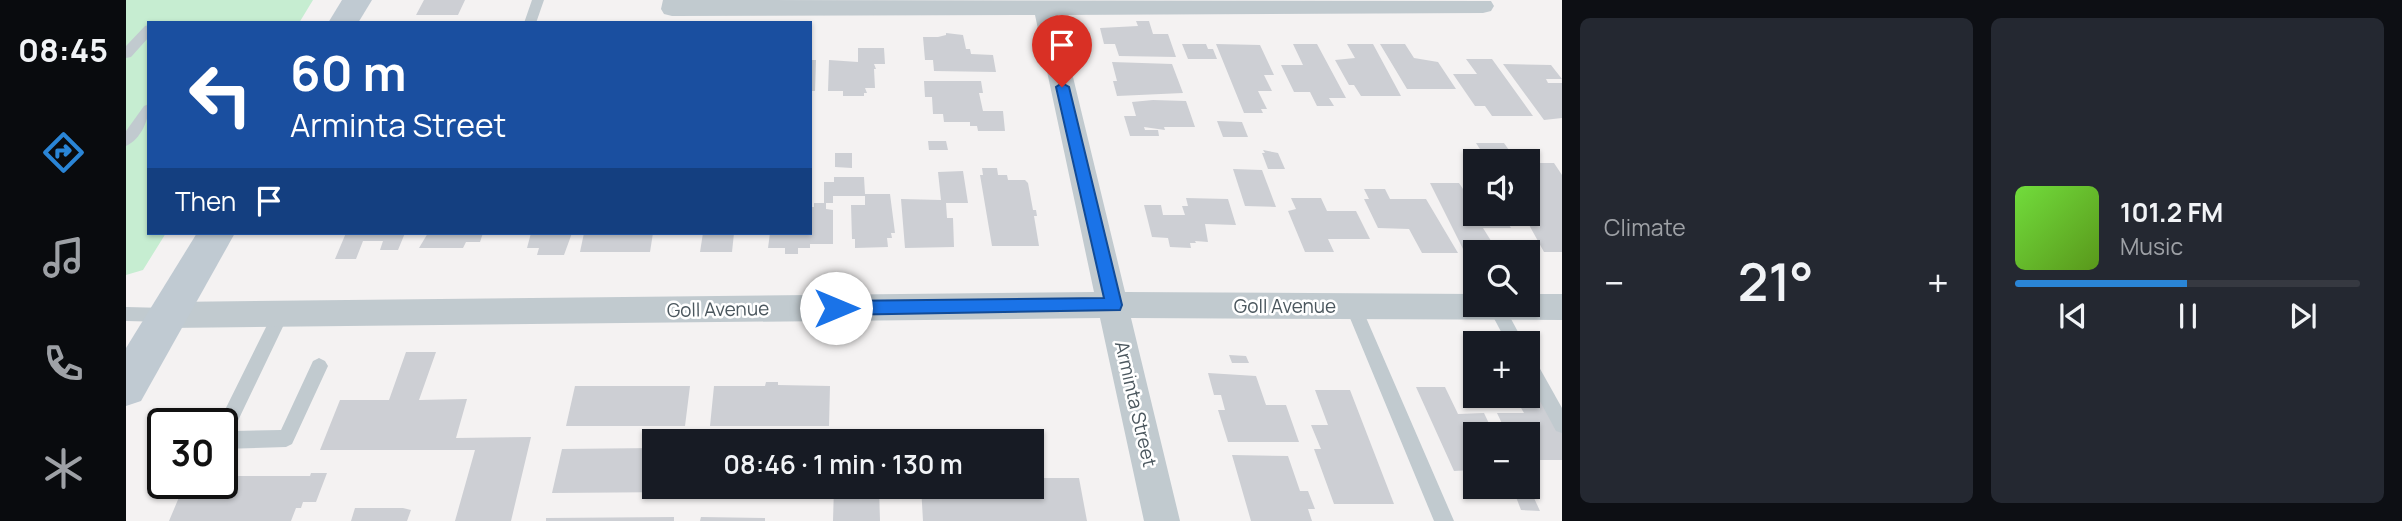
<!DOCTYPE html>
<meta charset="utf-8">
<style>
body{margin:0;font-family:Manrope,sans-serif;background:#242831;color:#f1f3f6;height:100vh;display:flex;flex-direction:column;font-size:26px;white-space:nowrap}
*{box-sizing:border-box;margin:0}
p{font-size:23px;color:#9ea1a6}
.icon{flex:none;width:38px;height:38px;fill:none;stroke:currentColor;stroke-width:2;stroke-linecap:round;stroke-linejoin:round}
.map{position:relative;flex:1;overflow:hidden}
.side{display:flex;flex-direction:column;gap:18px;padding:18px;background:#0d0f14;width:840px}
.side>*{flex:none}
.banner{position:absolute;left:21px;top:21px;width:665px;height:214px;border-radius:0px;box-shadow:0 2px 5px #0004;background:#1a4fa0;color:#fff;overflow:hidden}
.fabs{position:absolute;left:1337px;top:149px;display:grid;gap:14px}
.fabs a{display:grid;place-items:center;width:77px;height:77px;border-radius:0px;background:#171b24;box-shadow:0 2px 5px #0004;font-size:35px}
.speed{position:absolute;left:21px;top:408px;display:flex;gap:14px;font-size:35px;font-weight:700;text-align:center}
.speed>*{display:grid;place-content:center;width:91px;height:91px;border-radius:50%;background:#171b24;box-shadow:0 2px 5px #0004;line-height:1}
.speed .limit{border:4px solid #111;border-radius:10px;background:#fff;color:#111}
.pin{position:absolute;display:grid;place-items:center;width:60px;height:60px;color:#fff;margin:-72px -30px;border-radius:50% 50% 50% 0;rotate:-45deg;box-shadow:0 0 7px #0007}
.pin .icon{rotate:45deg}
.me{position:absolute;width:77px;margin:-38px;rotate:90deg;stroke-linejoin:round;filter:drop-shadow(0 0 5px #0008)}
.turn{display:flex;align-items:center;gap:24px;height:147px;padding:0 28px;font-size:32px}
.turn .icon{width:91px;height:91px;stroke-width:2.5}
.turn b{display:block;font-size:49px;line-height:60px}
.then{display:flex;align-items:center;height:66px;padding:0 28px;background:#0003;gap:14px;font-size:26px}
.big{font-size:52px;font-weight:600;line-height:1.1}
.side .card{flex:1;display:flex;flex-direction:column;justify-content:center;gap:10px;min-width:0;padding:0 24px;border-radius:10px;background:#242831}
.song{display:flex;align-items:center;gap:21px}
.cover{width:84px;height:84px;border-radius:10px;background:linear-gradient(135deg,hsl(100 70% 55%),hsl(90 70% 35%))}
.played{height:7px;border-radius:4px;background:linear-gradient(90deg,#2a85d6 50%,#363941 50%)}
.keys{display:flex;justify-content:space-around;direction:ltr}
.heat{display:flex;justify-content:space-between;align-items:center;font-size:38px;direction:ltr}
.side .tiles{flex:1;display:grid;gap:18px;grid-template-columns:repeat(2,1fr)}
.trip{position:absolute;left:516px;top:429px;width:402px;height:70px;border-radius:0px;background:#171b24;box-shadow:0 2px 5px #0004;font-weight:600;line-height:70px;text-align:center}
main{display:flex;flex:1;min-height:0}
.tabs{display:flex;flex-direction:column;width:126px;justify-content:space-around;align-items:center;background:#090b0e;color:#9ea1a6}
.tabs .icon{width:49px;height:49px}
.tabs .active{color:#2a85d6}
.tabs b{font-size:32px;color:#f1f3f6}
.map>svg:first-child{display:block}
</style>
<main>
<nav class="tabs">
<b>08:45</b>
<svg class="icon active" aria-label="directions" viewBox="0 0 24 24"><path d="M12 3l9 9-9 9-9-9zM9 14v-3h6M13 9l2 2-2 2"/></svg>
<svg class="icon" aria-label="music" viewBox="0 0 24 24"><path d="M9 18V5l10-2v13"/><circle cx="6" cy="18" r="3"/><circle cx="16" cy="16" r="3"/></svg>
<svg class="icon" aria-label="phone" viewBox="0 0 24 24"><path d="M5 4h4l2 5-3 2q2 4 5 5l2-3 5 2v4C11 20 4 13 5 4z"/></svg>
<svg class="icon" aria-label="climate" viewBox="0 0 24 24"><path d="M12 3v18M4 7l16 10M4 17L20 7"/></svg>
</nav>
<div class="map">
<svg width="1436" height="521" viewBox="0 0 1436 521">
<rect width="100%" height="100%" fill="#f4f2f2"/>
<!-- green -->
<polygon fill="#c6edd1" points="0,0 187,0 173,23 23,23 23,233 40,233 17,270 0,275"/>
<!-- building -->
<g fill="#cdcfd4">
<polygon points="298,0 339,0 332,15 290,15"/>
<polygon points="1010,21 1023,21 1027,34 1042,34 1050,57 993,56 989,44 978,44 974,28 1012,26"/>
<polygon points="820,33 837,35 840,49 844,49 845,54 867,55 870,72 808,71 807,60 799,60 797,37 812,37 820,35"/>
<polygon points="1056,44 1080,44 1082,49 1087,49 1091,59 1062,59"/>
<polygon points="1090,44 1134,45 1148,75 1138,75 1146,91 1132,91 1141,109 1135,109 1137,113 1118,113"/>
<polygon points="1167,44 1191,44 1220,98 1203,98 1208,106 1191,106 1184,92 1168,92 1155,65 1177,65"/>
<polygon points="1221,44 1247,44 1275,96 1235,96 1228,85 1223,85 1209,60 1229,58"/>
<polygon points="1254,44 1279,44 1288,58 1312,62 1330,89 1281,89"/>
<polygon points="732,48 758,48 759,64 748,64 750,69 748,69 749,88 739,88 741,93 738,93 738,96 717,96 717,91 702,91 703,60 732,62"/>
<polygon points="1340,59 1366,59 1407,116 1366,116 1359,106 1349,106 1327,74 1351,74"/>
<polygon points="684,60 690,60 689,91 684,91"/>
<polygon points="986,62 1046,64 1057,93 991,96 987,81 991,81"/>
<polygon points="1377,64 1425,65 1436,79 1420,79 1422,83 1436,83 1436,118 1418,120"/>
<polygon points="798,81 855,81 857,93 853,93 857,111 877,111 879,131 852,131 851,126 844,126 844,122 818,122 817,114 807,114 806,97 799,97"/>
<polygon points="1027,100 1060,101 1069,127 1038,127 1039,130 1018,127 1019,130 1032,130 1033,136 1004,136 998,116 1010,116 1006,102"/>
<polygon points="1091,121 1116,122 1122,137 1097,137"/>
<polygon points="802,141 820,141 822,150 803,150"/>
<polygon points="1350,143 1378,143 1390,160 1361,160"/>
<polygon points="1137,150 1152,153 1159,169 1142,169 1136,153 1139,153"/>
<polygon points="709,153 726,153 726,168 709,167"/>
<polygon points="1406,163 1428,163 1436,175 1436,252 1418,252 1397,214 1402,214 1402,197 1404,197 1402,193 1402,172 1412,172"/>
<polygon points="856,168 871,168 872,175 881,175 882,180 899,180 902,183 907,210 910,210 911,216 908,216 913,246 866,246 854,175 857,175"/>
<polygon points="1107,169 1136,170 1150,207 1119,206"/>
<polygon points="837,171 842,203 820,203 821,218 827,218 828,247 779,248 775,199 815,200 812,172"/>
<polygon points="708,177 738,177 739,194 764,194 769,233 765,233 766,238 761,238 762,247 729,248 729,239 726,239 725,205 739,205 739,196 707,196 707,203 698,203 698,182 708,182"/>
<polygon points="1304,183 1333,183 1339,192 1349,192 1349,214 1376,214 1385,228 1357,228 1372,252 1339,253"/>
<polygon points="1238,189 1259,189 1264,199 1300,199 1332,253 1296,253 1283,229 1252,228 1238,199 1243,199"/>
<polygon points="1060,198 1102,199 1110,225 1079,224 1082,242 1069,241 1070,243 1064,243 1065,248 1044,247 1042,238 1026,237 1018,205 1035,205 1037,215 1059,215 1056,206 1062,206"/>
<polygon points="1165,198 1195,198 1201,211 1230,211 1244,239 1202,239 1208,252 1179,252 1162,211 1170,209"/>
<polygon points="688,203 700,203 700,209 707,210 707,244 684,244 684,248 672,248 672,254 659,254 659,248 642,248 644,233 684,233 685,207 688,207"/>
<polygon points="220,233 279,233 272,250 254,250 257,241 237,241 230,259 209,259"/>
<polygon points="302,233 357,233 354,242 340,242 337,248 293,248"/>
<polygon points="405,233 446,233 438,255 411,255 413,248 401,248"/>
<polygon points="458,233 527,233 524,252 454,252"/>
<polygon points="577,233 608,233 606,252 574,252"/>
<polygon points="280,352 310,352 293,400 341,399 330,438 405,437 385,521 329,521 349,450 194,450 214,400 263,400"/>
<polygon points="1103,355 1120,356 1123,363 1106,363"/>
<polygon points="1082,373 1130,376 1140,405 1160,405 1173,442 1102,442 1092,410 1099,410 1095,395 1088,395"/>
<polygon points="640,382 652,382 652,385 704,386 703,426 584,426 588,386 639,386"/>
<polygon points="449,386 564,386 559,426 440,426"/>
<polygon points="1290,387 1319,387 1332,414 1358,413 1368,434 1349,434 1349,459 1340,459 1346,470 1328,471"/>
<polygon points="1402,387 1412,387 1436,430 1436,460 1409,460 1411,463 1404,463 1402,434 1381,434 1371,413 1398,413 1388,396 1402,396"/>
<polygon points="1189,390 1224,390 1268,504 1208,504 1188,449 1195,449 1185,425 1202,425"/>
<polygon points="847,438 897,438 898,441 847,441"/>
<polygon points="528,448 528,486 552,486 552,492 426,493 436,449"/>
<polygon points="906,452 914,452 918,478 953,478 961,521 797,521 795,486 906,486"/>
<polygon points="1106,455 1162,456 1174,491 1182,491 1189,509 1182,509 1186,521 1125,521"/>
<polygon points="185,473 201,473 190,502 177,502 175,508 170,508 165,521 43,521 59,483 96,483 96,476 184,476"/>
<polygon points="578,486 682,486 682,496 577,495"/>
<polygon points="708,486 753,486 754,521 707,521"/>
<polygon points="1390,497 1408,498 1414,511 1395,510"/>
<polygon points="229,508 277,508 285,510 281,521 225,521"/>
<polygon points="548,517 548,521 420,521 420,518"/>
<polygon points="575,517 639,518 639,521 574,521"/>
</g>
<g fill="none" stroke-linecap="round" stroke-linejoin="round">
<!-- lane -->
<g fill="#c1cacf" fill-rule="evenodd">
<polygon points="406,0 418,0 410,23 398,23"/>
<polygon points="23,25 23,37 5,57 0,58 0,46 19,26"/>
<path d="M23 104C23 120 15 139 0 146V131L18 106Z"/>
<polygon points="1227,299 1233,301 1235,306 1328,521 1308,521 1219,306 1221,301"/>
<polygon points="1363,304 1377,304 1398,343 1381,343 1362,307"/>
<polygon points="0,307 40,308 46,310 48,315 46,320 40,322 0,321"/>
<polygon points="155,307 161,309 163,314 107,431 155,430 187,361 193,358 199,361 202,366 166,444 160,447 96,449 96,424 92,424 149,309"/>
<polygon points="1402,355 1408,358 1436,408 1436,433 1430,431 1402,379"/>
</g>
<!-- street -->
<polygon fill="#c1cacf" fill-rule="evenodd" points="537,0 1365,1 1368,6 1365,11 1357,13 932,15 999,292 1349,294 1349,304 1402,304 1402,294 1436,294 1436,320 1005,318 1054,521 1018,521 974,318 42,328 31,324 26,315 31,306 42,302 968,292 909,15 546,16 538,14 535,9"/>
<!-- secondary -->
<g fill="#c0cad2" fill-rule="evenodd">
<polygon points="216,0 246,0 232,23 202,23"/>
<polygon points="71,233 109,233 15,401 0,406 0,348"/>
</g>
</g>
<!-- route -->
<polygon fill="#1a73e8" stroke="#114b97" stroke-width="2" points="936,83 943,87 996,305 994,310 710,315 704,313 702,308 704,303 710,301 978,298 930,87"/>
<g text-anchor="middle" stroke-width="5" stroke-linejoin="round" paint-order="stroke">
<!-- street labels -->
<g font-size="19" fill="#4b575e" stroke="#fff">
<text x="1159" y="313">Goll Avenue</text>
<text transform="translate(592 309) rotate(-1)" y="7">Goll Avenue</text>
<text transform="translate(1010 404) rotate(77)" y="7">Arminta Street</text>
</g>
</g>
</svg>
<div class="fabs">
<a><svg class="icon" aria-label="sound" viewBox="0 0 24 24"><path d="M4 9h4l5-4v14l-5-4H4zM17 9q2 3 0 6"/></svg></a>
<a><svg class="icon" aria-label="search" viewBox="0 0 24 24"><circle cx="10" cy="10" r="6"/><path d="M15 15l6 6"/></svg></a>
<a>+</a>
<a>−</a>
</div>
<div class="speed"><div class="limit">30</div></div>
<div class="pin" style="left:936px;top:87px;background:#d93025"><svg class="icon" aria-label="arrive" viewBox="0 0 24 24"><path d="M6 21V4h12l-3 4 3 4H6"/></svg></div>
<svg class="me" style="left:710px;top:308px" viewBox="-20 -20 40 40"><circle r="19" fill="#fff"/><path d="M0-13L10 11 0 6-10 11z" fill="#1a73e8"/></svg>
<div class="trip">08:46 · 1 min · 130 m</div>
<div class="banner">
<div class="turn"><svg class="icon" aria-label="left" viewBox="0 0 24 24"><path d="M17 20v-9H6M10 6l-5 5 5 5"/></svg><div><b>60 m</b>Arminta Street</div></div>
<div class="then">Then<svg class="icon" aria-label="arrive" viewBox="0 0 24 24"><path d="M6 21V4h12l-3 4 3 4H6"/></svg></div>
</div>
</div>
<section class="side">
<div class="tiles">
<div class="card"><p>Climate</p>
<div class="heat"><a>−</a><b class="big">21°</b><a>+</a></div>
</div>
<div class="card">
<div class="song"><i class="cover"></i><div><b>101.2 FM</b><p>Music</p></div></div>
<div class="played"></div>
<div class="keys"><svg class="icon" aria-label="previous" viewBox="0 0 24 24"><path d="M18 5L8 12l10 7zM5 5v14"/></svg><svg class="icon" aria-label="pause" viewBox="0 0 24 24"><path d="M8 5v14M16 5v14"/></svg><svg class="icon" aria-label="next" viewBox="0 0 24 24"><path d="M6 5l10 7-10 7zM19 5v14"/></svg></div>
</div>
</div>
</section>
</main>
